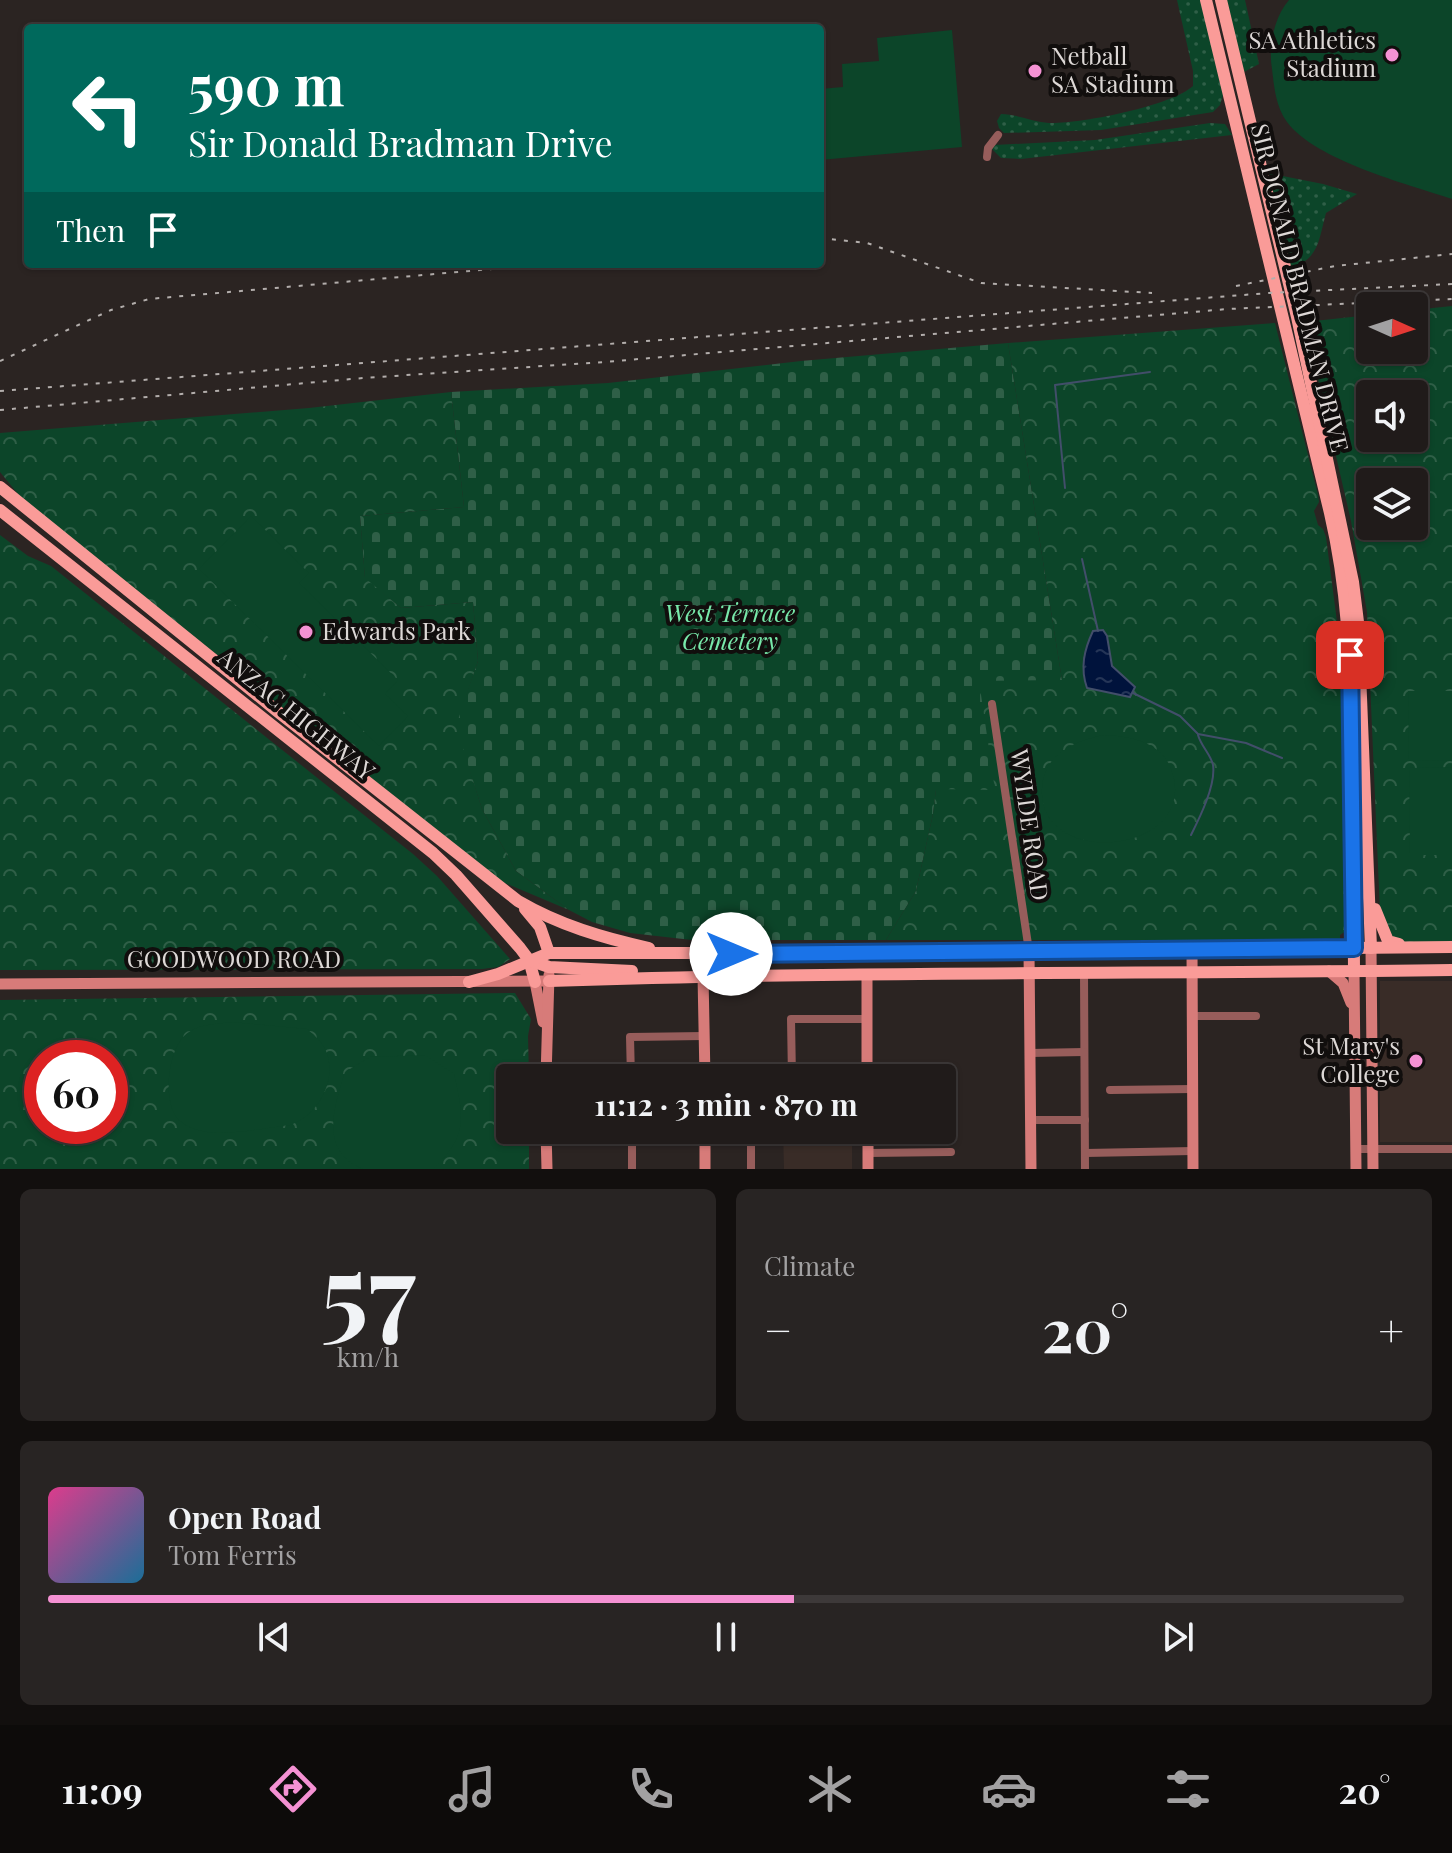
<!DOCTYPE html>
<meta charset="utf-8">
<style>
body{margin:0;font-family:"Playfair Display",serif;background:#282423;color:#f1f3f6;height:100vh;display:flex;flex-direction:column;font-size:30px;white-space:nowrap}
*{box-sizing:border-box;margin:0}
p{font-size:26px;color:#a2a1a2}
.icon{flex:none;width:44px;height:44px;fill:none;stroke:currentColor;stroke-width:2;stroke-linecap:round;stroke-linejoin:round}
.map{position:relative;height:1169px;overflow:hidden}
.side{display:flex;flex-direction:column;gap:20px;padding:20px;background:#120f0e;flex:1}
.side>*{flex:none}
.top-card{position:absolute;left:24px;top:24px;width:800px;height:244px;border-radius:8px;box-shadow:0 2px 6px #0004,0 0 0 2px #3d3939;background:#00695c;color:#fff;overflow:hidden}
.needle{width:52px;rotate:93deg}
.buttons{position:absolute;left:1356px;top:292px;display:grid;gap:16px}
.buttons a{display:grid;place-items:center;width:72px;height:72px;border-radius:8px;background:#201b1a;box-shadow:0 2px 6px #0004,0 0 0 2px #3d3939;font-size:40px}
.speed{position:absolute;left:24px;top:1040px;display:flex;gap:16px;font-size:40px;font-weight:700;text-align:center}
.speed>*{display:grid;place-content:center;width:104px;height:104px;border-radius:50%;background:#201b1a;box-shadow:0 2px 6px #0004,0 0 0 2px #3d3939;line-height:1}
.speed .limit{border:12px solid #d22;background:#fff;color:#111}
.pin{position:absolute;display:grid;place-items:center;width:68px;height:68px;color:#fff;margin:-34px;border-radius:16px;box-shadow:0 4px 12px #0006}
.me{position:absolute;width:88px;margin:-44px;rotate:90deg;stroke-linejoin:round;filter:drop-shadow(0 0 6px #0008)}
.turn{display:flex;align-items:center;gap:28px;height:168px;padding:0 32px;font-size:36px}
.turn .icon{width:104px;height:104px;stroke-width:2.5}
.turn b{display:block;font-size:56px;line-height:68px}
.then{display:flex;align-items:center;height:76px;padding:0 32px;background:#0003;gap:16px;font-size:30px}
.big{font-size:60px;font-weight:700;line-height:1.1}
.side .card{flex:1;display:flex;flex-direction:column;justify-content:center;gap:12px;min-width:0;padding:0 28px;border-radius:12px;background:#282423}
.side .dial{align-items:center;gap:0}
.dial b{font-size:104px;line-height:1}
.song{display:flex;align-items:center;gap:24px}
.cover{width:96px;height:96px;border-radius:12px;background:linear-gradient(135deg,hsl(330 70% 55%),hsl(200 70% 35%))}
.played{height:8px;border-radius:4px;background:linear-gradient(90deg,#f491d3 55%,#3d3939 55%)}
.keys{display:flex;justify-content:space-around;direction:ltr}
.heat{display:flex;justify-content:space-between;align-items:center;font-size:44px;direction:ltr}
.side .tiles{flex:1;display:grid;gap:20px;grid-template-columns:1fr 1fr}
.card:last-child{grid-column:span 2}
.trip{position:absolute;left:496px;top:1064px;width:460px;height:80px;border-radius:8px;background:#201b1a;box-shadow:0 2px 6px #0004,0 0 0 2px #3d3939;font-weight:700;line-height:80px;text-align:center}
.dock{display:flex;height:128px;justify-content:space-around;align-items:center;background:#0d0b0a;color:#a2a1a2}
.dock .icon{width:56px;height:56px}
.dock .active{color:#f491d3}
.dock b{font-size:36px;color:#f1f3f6}
.map>svg:first-child{display:block}
</style>
<div class="map">
<svg width="1452" height="1169" viewBox="0 0 1452 1169">
<defs>
<pattern id="grass-dots" width="8" height="8" patternUnits="userSpaceOnUse" patternTransform="scale(2)"><rect width="8" height="8" fill="#0c4529"/><path d="M2 2h.1M6 6h.1" fill="none" stroke="#2f5f47" stroke-width="1.8" stroke-linecap="round"/></pattern>
<pattern id="cemetery-stones" width="16" height="16" patternUnits="userSpaceOnUse" patternTransform="scale(2)"><rect width="16" height="16" fill="#0c4529"/><path d="M2 7V4a2 2 0 0 1 4 0v3zM10 15v-3a2 2 0 0 1 4 0v3z" fill="#2f5f47"/></pattern>
<pattern id="park-crowns" width="20" height="18" patternUnits="userSpaceOnUse" patternTransform="scale(2)"><rect width="20" height="18" fill="#0c4529"/><path d="M2 6a3 3 0 1 1 6 0M12 15a3 3 0 1 1 6 0" fill="none" stroke="#2f5f47"/></pattern>
<pattern id="water-ripples" width="26" height="14" patternUnits="userSpaceOnUse" patternTransform="scale(2)"><rect width="26" height="14" fill="#00133c"/><path d="M2 4q2-2 4 0t4 0M15 11q2-2 4 0t4 0" fill="none" stroke="#253557"/></pattern>
</defs>
<rect width="100%" height="100%" fill="#2b2422"/>
<!-- built -->
<g fill="#392c27">
<rect x="1380" y="981" width="72" height="161"/>
<polygon points="783,1130 852,1130 852,1169 784,1169"/>
</g>
<!-- grass -->
<g fill="url(#grass-dots)">
<path d="M1177 0H1201L1223 95 1220 105 1213 112 1101 130 1004 133 999 128 997 121 1001 114C1017 114 1033 122 1049 123 1080 124 1171 106 1193 86V71Z"/>
<polygon points="1226,0 1245,0 1259,64 1244,72"/>
<polygon points="1210,123 1225,124 1232,135 1021,159 1001,158 992,149 994,145 1095,140"/>
<path d="M1267 173 1323 184 1357 194 1326 213C1319 238 1319 262 1289 267Z"/>
</g>
<!-- cemetery -->
<polygon fill="url(#cemetery-stones)" points="1008,343 1062,680 995,791 936,790 933,814 916,891 886,940 692,940 630,933 592,922 569,910 516,871 482,809 455,726 478,661 473,602 401,608 365,579 360,516 464,507 451,392 608,383 801,361"/>
<!-- park -->
<g fill="url(#park-crowns)" fill-rule="evenodd">
<path d="M1452 306V942L1401 943 1388 934 1380 912 1367 612 1351 521 1305 322 1370 315V350H1414V310ZM1370 394H1414V438H1370ZM1370 482H1414V526H1370Z"/>
<polygon points="1275,323 1318,495 1319,502 1314,511 1318,525 1323,529 1326,537 1340,645 1345,831 1343,845 1346,864 1347,930 1340,935 1340,940 886,940 916,891 933,814 936,789 995,790 979,681 1062,680 1008,343"/>
<polygon points="451,392 464,507 360,516 365,578 401,608 473,602 478,661 456,726 482,809 516,871 569,910 500,881 23,500 0,472 0,433 309,408"/>
<polygon points="0,535 28,556 51,566 413,854 437,876 510,959 498,967 482,969 0,970"/>
<path d="M515 993 531 1019 528 1036 529 1078H510V1130H529V1169H0V1000ZM42 1058H110V1126H42Z"/>
</g>
<!-- pitch -->
<g fill="#0c4529">
<path d="M1289 0H1452V199C1407 184 1315 160 1287 122 1276 107 1274 87 1272 69 1268 47 1274 17 1289 0Z"/>
<polygon points="952,30 962,147 820,160 820,89 843,87 842,64 879,61 877,38"/>
<polygon points="251,516 309,573 299,583 398,680 385,694 408,716 379,746 199,569"/>
<polygon points="1408,691 1452,691 1452,760 1409,761"/>
<path d="M1104 735C1129 736 1162 742 1171 769 1204 857 1026 872 1043 780 1049 751 1079 740 1104 735Z"/>
<polygon points="1452,767 1452,855 1410,855 1409,768"/>
<path d="M231 1022 307 1029C313 1034 320 1040 324 1047 340 1076 319 1116 290 1125 263 1128 217 1139 192 1128 187 1126 180 1122 177 1118 162 1099 168 1045 189 1032 201 1024 217 1024 231 1022Z"/>
<path d="M425 1055 454 1074C464 1118 468 1136 433 1169H363C319 1151 334 1107 345 1072L370 1057Z"/>
</g>
<!-- water -->
<path fill="url(#water-ripples)" stroke="#424e6a" stroke-width="2" d="M1103 630 1107 636 1112 666 1135 687 1130 697 1087 688C1080 668 1084 650 1093 631Z"/>
<g fill="none" stroke-linecap="round" stroke-linejoin="round">
<!-- stream -->
<g stroke="#424e6a" stroke-width="2">
<polyline points="1065,488 1055,385 1150,372"/>
<polyline points="1082,559 1098,631"/>
<polyline points="1133,693 1180,716 1198,734 1246,743 1282,758"/>
<path d="M1191 835C1200 817 1216 785 1213 765 1211 755 1201 746 1198 735"/>
</g>
<!-- street -->
<g stroke="#975d5b" stroke-width="8">
<polyline points="987,157 988,148 998,135"/>
<polyline points="992,704 1029,951"/>
<polyline points="1084,973 1085,1169"/>
<polyline points="1192,1016 1256,1016"/>
<polyline points="1030,1053 1084,1052"/>
<polyline points="631,1078 630,1037 704,1036"/>
<polyline points="792,1078 791,1019 867,1019"/>
<polyline points="942,1087 952,1087"/>
<polyline points="1110,1090 1193,1089"/>
<polyline points="1031,1120 1085,1120"/>
<polyline points="632,1130 632,1169"/>
<polyline points="751,1130 751,1169"/>
<polyline points="1356,1149 1452,1149"/>
<polyline points="868,1153 951,1152"/>
<polyline points="1085,1153 1193,1151"/>
</g>
<!-- secondary -->
<g stroke="#d77b79" stroke-width="11">
<polyline points="1371,948 1373,1169"/>
<polyline points="1192,950 1193,1169"/>
<polyline points="1029,951 1031,1169"/>
<polyline points="1329,971 1343,983 1351,1003"/>
<polyline points="1354,971 1356,1169"/>
<polyline points="703,975 705,1078"/>
<polyline points="867,976 867,1078"/>
<polyline points="535,982 543,1022"/>
<polyline points="0,984 549,981"/>
<polyline points="546,1078 549,975"/>
<polyline points="546,1130 547,1169"/>
<polyline points="705,1130 705,1169"/>
<polyline points="868,1130 868,1169"/>
</g>
<!-- primary -->
<g stroke="#fa9b98" stroke-width="12">
<path d="M1206 0 1330 513C1348 590 1350 660 1352 738 1353 816 1354 893 1354 971"/>
<polyline points="1221,0 1297,317 1353,582 1358,622 1371,948"/>
<path d="M0 487 277 711 518 901C559 925 603 938 649 948"/>
<polyline points="0,510 433,853 456,875 520,948 529,960 535,982"/>
<polyline points="525,909 540,927 549,953"/>
<polyline points="1375,909 1388,941 1399,944"/>
<polyline points="529,960 549,967 632,971"/>
<path d="M549 981C850 971 1151 974 1452 970"/>
<polyline points="469,982 498,974 549,953 850,953 1452,947"/>
</g>
<!-- rail -->
<g stroke="#b3aeac" stroke-width="2" stroke-dasharray="4 8" stroke-linecap="butt">
<polyline points="820,238 867,243 981,283 1152,293"/>
<polyline points="1236,286 1335,266 1452,254"/>
<polyline points="0,361 111,310 149,299 549,264"/>
<polyline points="0,391 1269,293 1452,284"/>
<polyline points="0,410 363,378 604,362 1228,309 1452,299"/>
</g>
</g>
<g fill="none" stroke-linecap="round" stroke-linejoin="round">
<!-- route casing -->
<g stroke="#114b97" stroke-width="20">
<polyline id="route" points="731,954 1354,948 1350,655"/>
</g>
<!-- route -->
<use href="#route" stroke="#1a73e8" stroke-width="14"/>
</g>
<!-- markers -->
<g fill="#f491d3" stroke="#110e0d" stroke-width="3">
<circle cx="1392" cy="55" r="8"/>
<circle cx="1035" cy="71" r="8"/>
<circle cx="306" cy="632" r="8"/>
<circle cx="1416" cy="1061" r="8"/>
</g>
<g text-anchor="middle" stroke-width="8" stroke-linejoin="round" paint-order="stroke">
<!-- poi labels -->
<g font-size="24" fill="#ddd8d6" stroke="#110e0d" text-anchor="end">
<text x="1376" y="49">SA Athletics<tspan x="1376" dy="28">Stadium</tspan></text>
<text x="1051" y="65" text-anchor="start">Netball<tspan x="1051" dy="28">SA Stadium</tspan></text>
<text x="322" y="640" text-anchor="start">Edwards Park</text>
<text x="1400" y="1055">St Mary's<tspan x="1400" dy="28">College</tspan></text>
</g>
<!-- street labels -->
<g font-size="24" fill="#ddd8d6" stroke="#110e0d">
<text transform="translate(1299 288) rotate(76)" y="8">SIR DONALD BRADMAN DRIVE</text>
<text transform="translate(296 715) rotate(39)" y="8">ANZAC HIGHWAY</text>
<text transform="translate(1029 825) rotate(82)" y="8">WYLDE ROAD</text>
<text x="234" y="968">GOODWOOD ROAD</text>
</g>
<!-- park labels -->
<g font-size="24" font-style="italic" fill="#78e9aa" stroke="#110e0d">
<text x="730" y="622">West Terrace<tspan x="730" dy="28">Cemetery</tspan></text>
</g>
</g>
</svg>
<div class="buttons">
<a><svg class="needle" viewBox="-14 -14 28 28"><path d="M0-13l5 13h-10z" fill="#e53935"/><path d="M0 13l5-13h-10z" fill="#a2a1a2"/></svg></a>
<a><svg class="icon" aria-label="sound" viewBox="0 0 24 24"><path d="M4 9h4l5-4v14l-5-4H4zM17 9q2 3 0 6"/></svg></a>
<a><svg class="icon" aria-label="layers" viewBox="0 0 24 24"><path d="M12 4l9 5-9 5-9-5zM3 14l9 5 9-5"/></svg></a>
</div>
<div class="speed"><div class="limit">60</div></div>
<div class="pin" style="left:1350px;top:655px;background:#d93025"><svg class="icon" aria-label="arrive" viewBox="0 0 24 24"><path d="M6 21V4h12l-3 4 3 4H6"/></svg></div>
<svg class="me" style="left:731px;top:954px" viewBox="-20 -20 40 40"><circle r="19" fill="#fff"/><path d="M0-13L10 11 0 6-10 11z" fill="#1a73e8"/></svg>
<div class="trip">11:12 · 3 min · 870 m</div>
<div class="top-card">
<div class="turn"><svg class="icon" aria-label="left" viewBox="0 0 24 24"><path d="M17 20v-9H6M10 6l-5 5 5 5"/></svg><div><b>590 m</b>Sir Donald Bradman Drive</div></div>
<div class="then">Then<svg class="icon" aria-label="arrive" viewBox="0 0 24 24"><path d="M6 21V4h12l-3 4 3 4H6"/></svg></div>
</div>
</div>
<section class="side">
<div class="tiles">
<div class="card dial"><b>57</b><p>km/h</p></div>
<div class="card"><p>Climate</p>
<div class="heat"><a>−</a><b class="big">20°</b><a>+</a></div>
</div>
<div class="card">
<div class="song"><i class="cover"></i><div><b>Open Road</b><p>Tom Ferris</p></div></div>
<div class="played"></div>
<div class="keys"><svg class="icon" aria-label="previous" viewBox="0 0 24 24"><path d="M18 5L8 12l10 7zM5 5v14"/></svg><svg class="icon" aria-label="pause" viewBox="0 0 24 24"><path d="M8 5v14M16 5v14"/></svg><svg class="icon" aria-label="next" viewBox="0 0 24 24"><path d="M6 5l10 7-10 7zM19 5v14"/></svg></div>
</div>
</div>
</section>
<nav class="dock">
<b>11:09</b>
<svg class="icon active" aria-label="directions" viewBox="0 0 24 24"><path d="M12 3l9 9-9 9-9-9zM9 14v-3h6M13 9l2 2-2 2"/></svg>
<svg class="icon" aria-label="music" viewBox="0 0 24 24"><path d="M9 18V5l10-2v13"/><circle cx="6" cy="18" r="3"/><circle cx="16" cy="16" r="3"/></svg>
<svg class="icon" aria-label="phone" viewBox="0 0 24 24"><path d="M5 4h4l2 5-3 2q2 4 5 5l2-3 5 2v4C11 20 4 13 5 4z"/></svg>
<svg class="icon" aria-label="climate" viewBox="0 0 24 24"><path d="M12 3v18M4 7l16 10M4 17L20 7"/></svg>
<svg class="icon" aria-label="car" viewBox="0 0 24 24"><path d="M5 17H2v-5l4-1 3-4h7l3 4 3 1v5h-3M9 17h6M6 11h13"/><circle cx="7" cy="17" r="2"/><circle cx="17" cy="17" r="2"/></svg>
<svg class="icon" aria-label="filters" viewBox="0 0 24 24"><path d="M4 7h16M4 17h16"/><circle cx="9" cy="7" r="2"/><circle cx="15" cy="17" r="2"/></svg>
<b>20°</b>
</nav>
